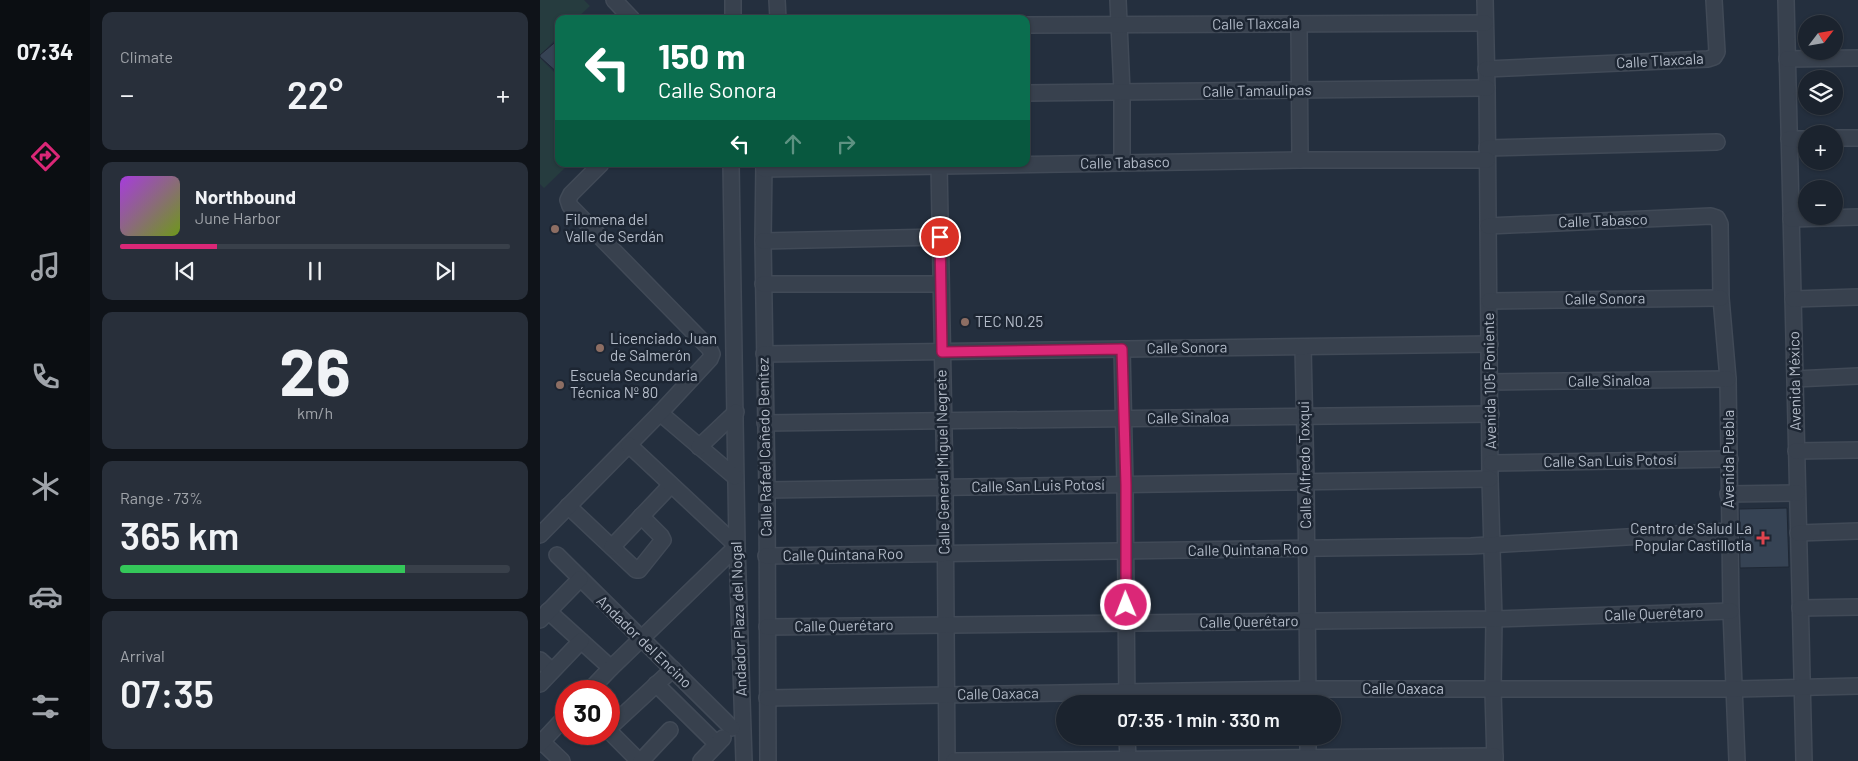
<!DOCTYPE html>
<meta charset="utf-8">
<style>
body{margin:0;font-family:Barlow,sans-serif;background:#282f3a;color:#f1f3f6;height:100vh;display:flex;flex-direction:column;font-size:19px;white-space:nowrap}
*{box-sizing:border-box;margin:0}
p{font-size:16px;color:#a0a4aa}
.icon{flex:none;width:28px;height:28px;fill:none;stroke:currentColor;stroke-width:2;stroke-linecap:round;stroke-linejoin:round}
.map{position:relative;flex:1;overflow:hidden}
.side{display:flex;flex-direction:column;gap:12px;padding:12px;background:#0f1319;width:450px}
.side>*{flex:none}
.hud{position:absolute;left:15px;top:15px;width:475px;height:152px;border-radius:10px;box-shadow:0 1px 4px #0004,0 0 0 1px #39404a;background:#0b6e4f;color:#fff;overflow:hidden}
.needle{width:32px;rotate:59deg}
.fabs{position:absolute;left:1258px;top:15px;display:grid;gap:10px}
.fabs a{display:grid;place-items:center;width:45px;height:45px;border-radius:50%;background:#1b232e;box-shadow:0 1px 4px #0004,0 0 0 1px #39404a;font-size:25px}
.speed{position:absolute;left:15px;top:680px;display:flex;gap:10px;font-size:25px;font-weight:700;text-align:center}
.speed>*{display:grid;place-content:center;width:65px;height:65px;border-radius:50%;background:#1b232e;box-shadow:0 1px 4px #0004,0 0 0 1px #39404a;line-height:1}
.speed .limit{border:8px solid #d22;background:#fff;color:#111}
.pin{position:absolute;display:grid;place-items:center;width:42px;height:42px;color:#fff;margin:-21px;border:2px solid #fff;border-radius:50%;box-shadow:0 1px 5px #0007}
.me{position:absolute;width:55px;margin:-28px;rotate:359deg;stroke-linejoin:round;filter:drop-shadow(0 0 4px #0008)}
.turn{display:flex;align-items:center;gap:18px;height:105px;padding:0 20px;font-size:22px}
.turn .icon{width:65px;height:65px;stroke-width:2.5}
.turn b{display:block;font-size:35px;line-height:42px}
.lanes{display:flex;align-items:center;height:48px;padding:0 20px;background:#0003;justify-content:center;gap:25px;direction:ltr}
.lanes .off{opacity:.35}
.big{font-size:38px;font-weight:600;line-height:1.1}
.side .tile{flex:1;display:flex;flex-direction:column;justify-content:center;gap:8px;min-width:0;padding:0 18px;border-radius:10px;background:#282f3a}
.side .dial{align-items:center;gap:0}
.dial b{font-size:65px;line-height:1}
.song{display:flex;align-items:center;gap:15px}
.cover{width:60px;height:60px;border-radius:8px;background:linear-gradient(135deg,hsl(280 70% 55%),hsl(80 70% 35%))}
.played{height:5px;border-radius:2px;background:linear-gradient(90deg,#db2777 25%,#39404a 25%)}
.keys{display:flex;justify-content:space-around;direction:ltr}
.heat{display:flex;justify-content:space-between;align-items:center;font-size:28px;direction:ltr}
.charge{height:8px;border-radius:4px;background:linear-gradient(90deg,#34c759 73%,#39404a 0)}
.trip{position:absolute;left:516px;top:695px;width:285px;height:50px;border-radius:25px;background:#1b232e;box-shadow:0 1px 4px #0004,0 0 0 1px #39404a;font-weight:600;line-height:50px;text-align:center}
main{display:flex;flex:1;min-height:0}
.dock{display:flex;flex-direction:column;width:90px;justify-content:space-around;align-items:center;background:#0b0e12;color:#a0a4aa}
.dock .icon{width:35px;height:35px}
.dock .on{color:#db2777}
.dock b{font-size:22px;color:#f1f3f6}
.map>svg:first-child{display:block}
</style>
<main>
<nav class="dock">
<b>07:34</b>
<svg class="icon on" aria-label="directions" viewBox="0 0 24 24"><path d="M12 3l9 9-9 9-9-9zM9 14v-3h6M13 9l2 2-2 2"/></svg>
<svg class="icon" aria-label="music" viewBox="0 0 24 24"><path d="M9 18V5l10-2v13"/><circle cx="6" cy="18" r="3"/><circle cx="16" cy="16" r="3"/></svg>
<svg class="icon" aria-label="phone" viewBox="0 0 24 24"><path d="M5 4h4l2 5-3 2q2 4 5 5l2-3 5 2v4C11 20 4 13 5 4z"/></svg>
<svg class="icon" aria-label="climate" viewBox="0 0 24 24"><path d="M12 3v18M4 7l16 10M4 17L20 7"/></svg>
<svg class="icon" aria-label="car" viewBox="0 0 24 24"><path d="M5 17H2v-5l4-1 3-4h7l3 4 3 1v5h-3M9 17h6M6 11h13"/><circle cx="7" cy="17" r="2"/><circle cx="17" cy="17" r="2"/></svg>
<svg class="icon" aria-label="filters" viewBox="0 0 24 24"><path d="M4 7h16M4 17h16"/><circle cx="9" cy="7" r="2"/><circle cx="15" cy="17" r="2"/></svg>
</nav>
<section class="side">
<div class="tile"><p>Climate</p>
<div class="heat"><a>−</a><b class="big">22°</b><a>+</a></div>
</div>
<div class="tile">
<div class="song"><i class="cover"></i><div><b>Northbound</b><p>June Harbor</p></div></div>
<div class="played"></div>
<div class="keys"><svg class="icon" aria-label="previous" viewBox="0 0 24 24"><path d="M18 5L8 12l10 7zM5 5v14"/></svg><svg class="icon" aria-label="pause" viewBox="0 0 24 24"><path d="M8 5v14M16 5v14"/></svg><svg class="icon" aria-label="next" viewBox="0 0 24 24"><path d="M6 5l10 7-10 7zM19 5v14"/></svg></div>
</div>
<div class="tile dial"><b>26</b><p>km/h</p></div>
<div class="tile"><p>Range · 73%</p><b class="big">365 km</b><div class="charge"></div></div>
<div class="tile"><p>Arrival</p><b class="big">07:35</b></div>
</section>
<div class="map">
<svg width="1318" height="761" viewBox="0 0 1318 761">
<rect width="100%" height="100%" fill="#242f3e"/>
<!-- green -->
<g fill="#263c3f">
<polygon points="0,0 44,0 50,6 36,19 19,19 19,36 0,55"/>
<polygon points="0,58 19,77 19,164 29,164 4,188 0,184"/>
</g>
<!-- building -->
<g fill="#364354" stroke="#1f2835">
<polygon points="19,39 19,74 0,57 0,55"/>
<polygon points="1247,508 1249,567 1200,568 1199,509"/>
</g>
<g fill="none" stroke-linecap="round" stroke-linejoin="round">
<!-- minor casing -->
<g stroke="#414a57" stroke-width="18">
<g id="minor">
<polyline points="74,0 92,19"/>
<polyline points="193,0 193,19"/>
<polyline points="237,0 238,19"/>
<polyline points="578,0 582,92 582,163"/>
<polyline points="945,0 947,88 950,479 954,619 953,690 955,761"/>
<polyline points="1246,0 1264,761"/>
<polyline points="759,24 760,160"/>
<polyline points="486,25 945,23"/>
<polyline points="1247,59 1318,58"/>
<polyline points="946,69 1168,59 1174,57 1177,52 1174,0"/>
<polyline points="486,93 947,88"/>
<polyline points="1294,138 1318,138"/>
<polyline points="1249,139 1266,139"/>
<polyline points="947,148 1177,142"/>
<polyline points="191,164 197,546 204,761"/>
<polyline points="224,164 223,241 227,490 228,761"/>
<polyline points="399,164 405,488 407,761"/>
<polyline points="224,169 760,160 947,160"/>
<polyline points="1251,219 1318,217"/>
<polyline points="948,226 1171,216 1177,218 1180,224 1181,298 1188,379 1191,611 1197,761"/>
<polyline points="223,241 400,237"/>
<polyline points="223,284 401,284"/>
<polyline points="1253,299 1318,297"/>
<polyline points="949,301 1181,298"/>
<polyline points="763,347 766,483 768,704"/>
<polyline points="582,349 585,485 587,704"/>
<polyline points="224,354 950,344"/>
<polyline points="1255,379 1318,376"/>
<polyline points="950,382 1188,379"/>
<polyline points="120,413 195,477"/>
<polyline points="225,423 951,414"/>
<polyline points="159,447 196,412"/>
<polyline points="1256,451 1318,450"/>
<polyline points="951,463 1190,459"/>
<polyline points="227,490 950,479"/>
<polyline points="1188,494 1257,493"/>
<polyline points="28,506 96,570 99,570 123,540 121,536 101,516"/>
<polyline points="1258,533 1318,531"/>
<polyline points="0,535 120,413 170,359 172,354 169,348 30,206 28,200 31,194 61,164"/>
<polyline points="72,547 131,485"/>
<polyline points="17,555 192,728"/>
<polyline points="226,556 931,546 1189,531"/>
<polyline points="1260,608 1318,607"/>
<polyline points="8,611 71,668"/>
<polyline points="0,620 40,579"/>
<polyline points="227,627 954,619 1191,611"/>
<polyline points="0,660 12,671"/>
<polyline points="0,684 41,641"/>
<polyline points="116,684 177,744"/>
<polyline points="49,691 71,668 197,546 89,445"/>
<polyline points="227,698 767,689 1195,689 1318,686"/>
<polyline points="69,728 133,669"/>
<polyline points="69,731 99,761"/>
<polyline points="587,736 588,761"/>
<polyline points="768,736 768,761"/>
<polyline points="0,740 22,761"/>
<polyline points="0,744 26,716"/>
<polyline points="101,761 130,730"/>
<polyline points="161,761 183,738"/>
<polyline points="414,761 955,756"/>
</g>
</g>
<!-- minor -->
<use href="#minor" stroke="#38414e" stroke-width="15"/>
</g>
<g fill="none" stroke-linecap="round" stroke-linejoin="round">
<!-- route casing -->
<g stroke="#8e194d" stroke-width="12">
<polyline id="route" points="400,237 402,352 582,349 586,485 586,605"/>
</g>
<!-- route -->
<use href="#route" stroke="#db2777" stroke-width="9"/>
</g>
<!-- markers -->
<g fill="#8d6e63" stroke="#1d2633" stroke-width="2">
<circle cx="15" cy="229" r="5"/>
<circle cx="425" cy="322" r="5"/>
<circle cx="60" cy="348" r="5"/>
<circle cx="20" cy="385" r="5"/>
</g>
<path fill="#e0444e" stroke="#1d2633" stroke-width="2" d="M1220.5 530.5h5v5h5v5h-5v5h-5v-5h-5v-5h5z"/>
<g text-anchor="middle" stroke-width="5" stroke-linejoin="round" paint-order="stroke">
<!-- street labels -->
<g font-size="15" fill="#b4bcc9" stroke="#1d2633">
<text transform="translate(716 24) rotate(-1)" y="5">Calle Tlaxcala</text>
<text transform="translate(1120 61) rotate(-3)" y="5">Calle Tlaxcala</text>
<text transform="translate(717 91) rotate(-1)" y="5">Calle Tamaulipas</text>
<text transform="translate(585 163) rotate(-1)" y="5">Calle Tabasco</text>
<text transform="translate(1063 221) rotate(-2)" y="5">Calle Tabasco</text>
<text transform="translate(1065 299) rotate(-1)" y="5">Calle Sonora</text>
<text transform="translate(647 348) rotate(-1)" y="5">Calle Sonora</text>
<text transform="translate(950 381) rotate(-91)" y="5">Avenida 105 Poniente</text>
<text transform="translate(1069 381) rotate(-1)" y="5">Calle Sinaloa</text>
<text transform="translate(1255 381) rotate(-91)" y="5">Avenida México</text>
<text transform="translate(648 418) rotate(-1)" y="5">Calle Sinaloa</text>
<text transform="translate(225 447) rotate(-91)" y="5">Calle Rafaél Cañedo Benítez</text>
<text transform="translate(1189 459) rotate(-90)" y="5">Avenida Puebla</text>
<text transform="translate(1070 461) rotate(-1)" y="5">Calle San Luis Potosí</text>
<text transform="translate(403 462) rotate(-91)" y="5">Calle General Miguel Negrete</text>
<text transform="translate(765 465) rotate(-91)" y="5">Calle Alfredo Toxqui</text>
<text transform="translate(498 486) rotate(-1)" y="5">Calle San Luis Potosí</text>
<text transform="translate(708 550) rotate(-1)" y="5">Calle Quintana Roo</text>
<text transform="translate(303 555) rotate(-1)" y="5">Calle Quintana Roo</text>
<text transform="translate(1114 614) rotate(-2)" y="5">Calle Querétaro</text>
<text transform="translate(199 619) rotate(-92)" y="5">Andador Plaza del Nogal</text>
<text transform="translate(709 622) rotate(-1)" y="5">Calle Querétaro</text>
<text transform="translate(304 626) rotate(-1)" y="5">Calle Querétaro</text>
<text transform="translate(104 642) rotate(44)" y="5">Andador del Encino</text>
<text x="863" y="694">Calle Oaxaca</text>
<text transform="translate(458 694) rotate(-1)" y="5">Calle Oaxaca</text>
</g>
<!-- poi labels -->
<g font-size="15" fill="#b4bcc9" stroke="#1d2633" text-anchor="start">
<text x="25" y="225">Filomena del<tspan x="25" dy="17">Valle de Serdán</tspan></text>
<text x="435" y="327">TEC N0.25</text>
<text x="70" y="344">Licenciado Juan<tspan x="70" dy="17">de Salmerón</tspan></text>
<text x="30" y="381">Escuela Secundaria<tspan x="30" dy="17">Técnica Nº 80</tspan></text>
<text x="1212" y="534" text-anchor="end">Centro de Salud La<tspan x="1212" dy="17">Popular Castillotla</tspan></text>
</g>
</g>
</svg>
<div class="fabs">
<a><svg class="needle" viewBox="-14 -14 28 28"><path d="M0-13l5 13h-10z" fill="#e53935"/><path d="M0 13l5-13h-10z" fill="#a0a4aa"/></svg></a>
<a><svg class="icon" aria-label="layers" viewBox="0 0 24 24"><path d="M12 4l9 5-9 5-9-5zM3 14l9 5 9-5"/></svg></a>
<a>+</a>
<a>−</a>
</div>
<div class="speed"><div class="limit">30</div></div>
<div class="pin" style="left:400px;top:237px;background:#d93025"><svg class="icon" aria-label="arrive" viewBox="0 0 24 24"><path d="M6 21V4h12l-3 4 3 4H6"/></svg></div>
<svg class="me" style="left:586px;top:605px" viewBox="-20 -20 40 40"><circle r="17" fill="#db2777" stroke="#fff" stroke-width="3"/><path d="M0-11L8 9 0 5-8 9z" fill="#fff"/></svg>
<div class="trip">07:35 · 1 min · 330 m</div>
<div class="hud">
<div class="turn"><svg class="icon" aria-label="left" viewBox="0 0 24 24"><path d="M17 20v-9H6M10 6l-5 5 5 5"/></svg><div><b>150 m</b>Calle Sonora</div></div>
<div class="lanes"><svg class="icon" aria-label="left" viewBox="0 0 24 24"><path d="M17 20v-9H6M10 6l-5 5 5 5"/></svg><svg class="icon off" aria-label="ahead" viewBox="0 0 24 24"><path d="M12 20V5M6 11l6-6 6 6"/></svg><svg class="icon off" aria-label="right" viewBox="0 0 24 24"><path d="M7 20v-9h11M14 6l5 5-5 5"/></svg></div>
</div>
</div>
</main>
